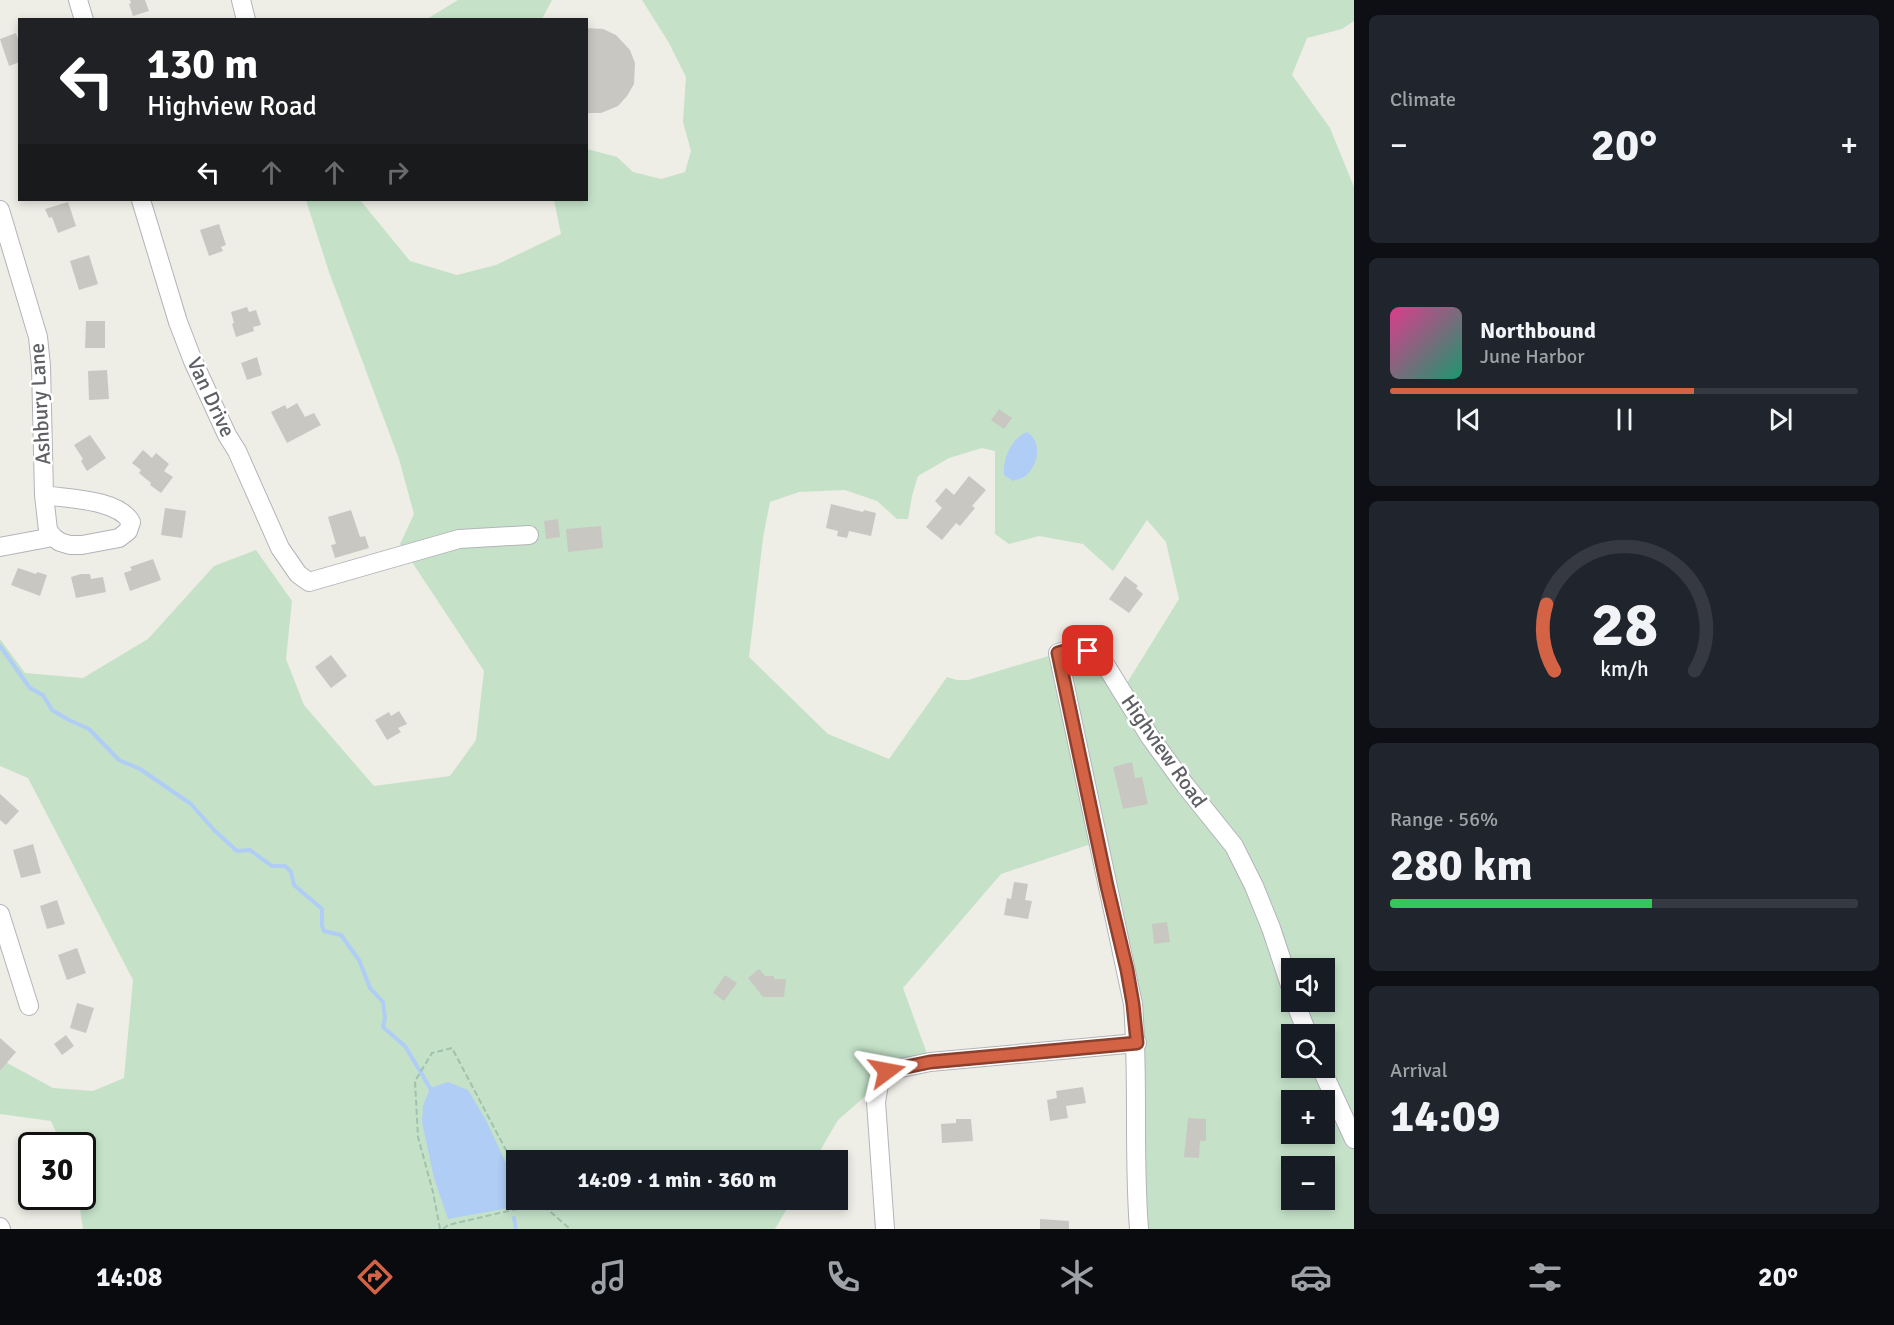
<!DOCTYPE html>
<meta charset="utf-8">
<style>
body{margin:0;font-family:Signika,sans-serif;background:#20242c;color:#f1f3f6;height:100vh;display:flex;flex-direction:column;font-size:22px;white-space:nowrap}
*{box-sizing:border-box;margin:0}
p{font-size:20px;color:#9ea1a6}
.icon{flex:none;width:33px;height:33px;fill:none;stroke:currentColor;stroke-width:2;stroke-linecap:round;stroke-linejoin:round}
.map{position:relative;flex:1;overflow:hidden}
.sheet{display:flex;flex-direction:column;gap:15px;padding:15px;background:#0d0f14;width:540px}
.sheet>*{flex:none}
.hud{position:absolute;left:18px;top:18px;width:570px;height:183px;border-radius:0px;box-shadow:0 3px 9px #0003;background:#202124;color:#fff;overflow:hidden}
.controls{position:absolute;left:1281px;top:958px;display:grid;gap:12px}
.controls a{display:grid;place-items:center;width:54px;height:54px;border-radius:0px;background:#171b24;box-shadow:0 3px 9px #0003;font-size:30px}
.speed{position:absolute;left:18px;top:1132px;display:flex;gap:12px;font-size:30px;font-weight:700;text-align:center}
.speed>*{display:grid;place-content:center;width:78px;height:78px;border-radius:50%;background:#171b24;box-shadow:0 3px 9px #0003;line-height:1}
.speed .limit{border:3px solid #111;border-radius:9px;background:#fff;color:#111}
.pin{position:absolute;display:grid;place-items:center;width:51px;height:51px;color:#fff;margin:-26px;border-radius:12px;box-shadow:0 3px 9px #0006}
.me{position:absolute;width:66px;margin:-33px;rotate:77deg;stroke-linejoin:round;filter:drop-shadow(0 0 4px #0008)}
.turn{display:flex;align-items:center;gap:21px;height:126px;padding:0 30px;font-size:27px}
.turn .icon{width:78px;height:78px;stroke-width:2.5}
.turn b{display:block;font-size:42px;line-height:51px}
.lanes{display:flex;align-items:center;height:57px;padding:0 30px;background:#0003;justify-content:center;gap:30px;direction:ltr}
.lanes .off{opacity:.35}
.big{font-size:45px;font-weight:700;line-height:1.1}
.sheet .card{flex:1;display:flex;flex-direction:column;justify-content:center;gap:9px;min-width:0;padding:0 21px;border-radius:9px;background:#20242c}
.sheet .dial{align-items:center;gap:0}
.dial svg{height:156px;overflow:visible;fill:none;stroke:#363941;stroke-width:7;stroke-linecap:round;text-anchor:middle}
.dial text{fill:#f1f3f6;stroke:none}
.song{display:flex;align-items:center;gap:18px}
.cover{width:72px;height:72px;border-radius:9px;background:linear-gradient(135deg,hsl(330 70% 55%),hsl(160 70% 35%))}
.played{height:6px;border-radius:3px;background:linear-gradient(90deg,#d46245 65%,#363941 65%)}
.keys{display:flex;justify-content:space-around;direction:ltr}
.heat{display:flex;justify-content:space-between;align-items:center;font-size:33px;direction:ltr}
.charge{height:9px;border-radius:4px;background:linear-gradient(90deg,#34c759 56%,#363941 0)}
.trip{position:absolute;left:506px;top:1150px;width:342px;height:60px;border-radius:0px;background:#171b24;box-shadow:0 3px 9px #0003;font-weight:700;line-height:60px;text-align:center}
.tab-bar{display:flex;height:96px;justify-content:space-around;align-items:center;background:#090b0e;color:#9ea1a6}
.tab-bar .icon{width:42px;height:42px}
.tab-bar .active{color:#d46245}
.tab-bar b{font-size:27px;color:#f1f3f6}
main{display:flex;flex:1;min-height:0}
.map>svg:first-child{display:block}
</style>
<main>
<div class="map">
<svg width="1354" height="1229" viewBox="0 0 1354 1229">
<rect width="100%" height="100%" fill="#eeede6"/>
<!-- green -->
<g fill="#c5e2c9" fill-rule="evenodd">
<polygon points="458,0 552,0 542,19 427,19"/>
<path d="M642 0H1354V21L1342 29 1307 38 1292 75 1330 128 1354 187V1229H1139L1137 1043 1097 842 1001 874 903 988 930 1062 879 1084 838 1120 814 1161H516V1200H792L775 1229H83L78 1197H82V1146H62L51 1121 0 1114V1059L53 1088 93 1091 124 1078 133 980 28 778 0 766V639L25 673 83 678 148 639 214 566 256 550 292 601 286 659 304 705 374 786 450 776 476 740 484 671 400 544 414 514 399 459 329 272 306 200H360L410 261 457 275 496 265 561 234 554 200H586L587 149 617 157 633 172 661 179 685 172 691 151 683 122 686 77 669 43ZM982 448 995 451V534L1009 544 1039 536 1083 544 1113 571 1147 520 1166 542 1179 599 1122 691 1088 651 1075 648 968 680H957L947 677 889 759 828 734 749 657 763 538 770 502 799 492 845 490 877 501 897 519H908L912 496 918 476 949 458ZM1292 969H1324V1002H1292ZM1292 1035H1324V1068H1292ZM1292 1101H1324V1134H1292ZM1292 1167H1324V1200H1292Z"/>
</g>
<!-- water -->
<g fill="#afcdf5">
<path d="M1027 432C1042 441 1039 463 1027 475 1024 478 1018 479 1013 481L1004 475C1003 458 1011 439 1027 432Z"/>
<polygon points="448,1082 468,1090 486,1120 516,1185 516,1200 521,1200 519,1206 448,1219 434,1178 422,1122 423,1106 430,1088"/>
</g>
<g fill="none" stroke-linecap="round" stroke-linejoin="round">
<!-- stream -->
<g stroke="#afcdf5" stroke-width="4">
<polyline points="0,646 30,688 43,695 52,710 69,720 89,729 119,760 140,769 191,804 214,830 237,851 250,850 272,866 285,866 291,872 294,885 322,909 322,926 324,931 341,935 359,960 370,988 383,1002 385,1018 383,1027 405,1046 430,1088"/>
<polyline points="514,1218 516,1229"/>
</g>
</g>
<!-- building -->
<g fill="#c9c7c2">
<polygon points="130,0 145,0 149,11 133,16 129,4 131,3"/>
<polygon points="586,28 603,29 616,35 630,50 635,63 634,84 627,96 618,106 601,113 586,113"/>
<polygon points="16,33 20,44 20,62 9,66 0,39"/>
<polygon points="68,202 76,226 58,233 52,217 49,218 45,209"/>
<polygon points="219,224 226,245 221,247 223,251 209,256 200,230"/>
<polygon points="89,255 98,284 79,290 70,261"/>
<polygon points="247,307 249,312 256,310 261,325 253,327 254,331 236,337 232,324 234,323 231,312"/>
<polygon points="86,321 105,321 105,348 85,348"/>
<polygon points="257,357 262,375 247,380 241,363"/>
<polygon points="107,370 109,399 89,400 88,371"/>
<polygon points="297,403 305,417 314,413 321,425 287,443 271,412 285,405 287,409"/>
<polygon points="999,409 1012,418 1004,429 991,420"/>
<polygon points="90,435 106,458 87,471 81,461 83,459 74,445"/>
<polygon points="143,450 152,458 156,453 169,464 164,471 173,477 161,493 150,485 151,483 139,473 141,470 132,463"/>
<polygon points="969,476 986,490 972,506 975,508 960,526 956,523 942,540 926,527 942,508 935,501 946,488 954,495"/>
<polygon points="831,504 863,512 864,510 876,513 871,536 849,531 847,538 837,536 838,531 826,528"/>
<polygon points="165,508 186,511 182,538 161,535"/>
<polygon points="351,510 360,537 365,536 369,548 335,558 331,545 336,544 328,517"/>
<polygon points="558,519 560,537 546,539 544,521"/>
<polygon points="601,526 603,548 568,552 566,529"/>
<polygon points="153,559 161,580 130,591 124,573 132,570 130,567"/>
<polygon points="18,568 36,574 37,572 47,575 40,596 11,585"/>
<polygon points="81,574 90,574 91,579 103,577 106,592 76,598 71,577"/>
<polygon points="1125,576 1138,586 1136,588 1143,594 1129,613 1109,599"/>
<polygon points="331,655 347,676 331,688 315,667"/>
<polygon points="399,711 407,724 398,728 401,732 387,740 375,720 389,712 391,716"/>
<polygon points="1132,762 1135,778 1142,777 1148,804 1123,809 1113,767"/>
<polygon points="0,794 19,811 6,825 0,820"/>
<polygon points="33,844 41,873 21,878 13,850"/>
<polygon points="1014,882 1028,884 1025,900 1032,901 1028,919 1004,915 1007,898 1011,899"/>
<polygon points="57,900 65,924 47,929 40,906"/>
<polygon points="1167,922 1170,942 1154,944 1152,924"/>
<polygon points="77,948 86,973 67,980 58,955"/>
<polygon points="759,969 765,976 774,976 774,979 786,979 784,997 763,997 748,978"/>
<polygon points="725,975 737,983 724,1001 713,993"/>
<polygon points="77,1003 94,1008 86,1033 70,1028"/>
<polygon points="66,1035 74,1046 62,1055 54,1044"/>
<polygon points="0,1038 16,1052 0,1071"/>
<polygon points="1083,1087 1086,1103 1066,1106 1068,1118 1050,1121 1047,1100 1057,1098 1056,1091"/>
<polygon points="1188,1118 1206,1119 1206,1141 1200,1141 1199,1158 1184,1157"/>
<polygon points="956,1119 971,1119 973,1141 942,1143 941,1124 956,1123"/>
<polygon points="24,1197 39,1197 42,1205 28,1209"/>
<polygon points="1040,1219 1069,1221 1069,1229 1040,1229"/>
</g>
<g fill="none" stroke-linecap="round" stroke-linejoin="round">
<!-- minor casing -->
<g stroke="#b3b4b9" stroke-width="20">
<g id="minor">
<polyline points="78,0 84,20"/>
<polyline points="241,0 246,20"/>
<polyline points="141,200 178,322 193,361 227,435 237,451 280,548 298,574 309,582 459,539 529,535"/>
<path d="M0 210 38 337 41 366 44 495 48 530 53 537 60 542 70 545H82L119 538 128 531 131 522C118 499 68 499 44 495"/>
<polyline points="0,547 53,537"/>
<polyline points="0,914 29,1006"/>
<polyline points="1295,1002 1308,1035"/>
<polyline points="1321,1068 1354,1139"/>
<polyline points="0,1227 1,1229"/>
<polyline points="885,1229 876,1102 879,1084 887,1071 930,1062 1137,1043"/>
<path d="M1139 1229C1133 1154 1139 1079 1133 1004L1058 653 1075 648 1088 651 1103 661 1150 737 1185 785 1234 846 1254 886 1271 928 1292 991"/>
</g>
</g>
<!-- path -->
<g stroke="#9fc2ad" stroke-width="2" stroke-dasharray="6 3" stroke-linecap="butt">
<polyline points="537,1200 570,1229"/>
<polyline points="440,1229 433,1192 418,1137 415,1081 432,1053 452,1048 516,1169"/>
<polyline points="443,1229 448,1225 521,1208 523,1200"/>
</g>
<!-- minor -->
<use href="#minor" stroke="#fff" stroke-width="18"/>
</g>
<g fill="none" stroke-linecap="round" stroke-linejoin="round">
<!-- route casing -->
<g stroke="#8a402d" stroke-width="15">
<polyline id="route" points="887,1071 930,1062 1137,1043 1133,1004 1127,970 1107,886 1058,653 1075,648 1088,651"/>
</g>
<!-- route -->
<use href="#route" stroke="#d46245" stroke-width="10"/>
</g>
<g text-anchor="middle" stroke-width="5" stroke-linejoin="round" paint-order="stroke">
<!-- street labels -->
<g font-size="21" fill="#5d5f64" stroke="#fff">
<text transform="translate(211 397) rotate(65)" y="7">Van Drive</text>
<text transform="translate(40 404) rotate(-93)" y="7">Ashbury Lane</text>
<text transform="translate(1164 751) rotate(55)" y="7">Highview Road</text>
</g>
</g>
</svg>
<div class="controls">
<a><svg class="icon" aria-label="sound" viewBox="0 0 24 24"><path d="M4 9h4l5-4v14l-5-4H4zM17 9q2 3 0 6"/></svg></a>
<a><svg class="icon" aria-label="search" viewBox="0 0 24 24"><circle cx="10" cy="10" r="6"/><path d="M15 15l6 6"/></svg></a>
<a>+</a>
<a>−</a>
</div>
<div class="speed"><div class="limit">30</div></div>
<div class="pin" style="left:1088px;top:651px;background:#d93025"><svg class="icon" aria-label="arrive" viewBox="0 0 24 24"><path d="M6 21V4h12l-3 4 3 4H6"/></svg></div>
<svg class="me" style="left:887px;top:1071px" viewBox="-20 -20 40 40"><path d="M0-17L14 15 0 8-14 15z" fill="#d46245" stroke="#fff" stroke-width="4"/></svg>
<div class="trip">14:09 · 1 min · 360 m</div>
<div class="hud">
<div class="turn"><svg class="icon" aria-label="left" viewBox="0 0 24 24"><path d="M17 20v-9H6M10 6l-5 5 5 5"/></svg><div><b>130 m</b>Highview Road</div></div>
<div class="lanes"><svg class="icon" aria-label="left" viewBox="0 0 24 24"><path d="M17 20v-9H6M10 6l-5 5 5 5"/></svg><svg class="icon off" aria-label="ahead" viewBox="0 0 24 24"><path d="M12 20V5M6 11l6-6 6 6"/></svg><svg class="icon off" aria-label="ahead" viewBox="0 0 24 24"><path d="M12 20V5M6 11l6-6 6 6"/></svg><svg class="icon off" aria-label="right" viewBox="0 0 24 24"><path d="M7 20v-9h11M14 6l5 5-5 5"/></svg></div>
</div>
</div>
<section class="sheet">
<div class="card"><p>Climate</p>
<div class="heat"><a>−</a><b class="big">20°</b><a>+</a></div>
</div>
<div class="card">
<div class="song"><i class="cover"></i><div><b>Northbound</b><p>June Harbor</p></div></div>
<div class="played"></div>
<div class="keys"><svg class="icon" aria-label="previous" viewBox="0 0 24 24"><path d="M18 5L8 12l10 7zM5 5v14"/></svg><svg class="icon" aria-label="pause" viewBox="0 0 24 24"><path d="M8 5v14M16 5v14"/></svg><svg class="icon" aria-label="next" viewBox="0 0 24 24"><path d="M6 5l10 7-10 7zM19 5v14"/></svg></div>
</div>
<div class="card dial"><svg viewBox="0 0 100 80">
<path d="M14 69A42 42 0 1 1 86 69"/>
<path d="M14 69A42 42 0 0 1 10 35" stroke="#d46245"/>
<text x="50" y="56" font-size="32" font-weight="700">28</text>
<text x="50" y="72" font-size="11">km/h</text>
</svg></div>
<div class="card"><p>Range · 56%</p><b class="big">280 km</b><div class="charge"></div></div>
<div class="card"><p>Arrival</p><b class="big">14:09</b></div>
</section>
</main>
<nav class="tab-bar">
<b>14:08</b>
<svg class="icon active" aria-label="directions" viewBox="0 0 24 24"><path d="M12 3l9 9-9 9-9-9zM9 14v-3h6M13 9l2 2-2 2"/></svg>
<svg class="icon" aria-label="music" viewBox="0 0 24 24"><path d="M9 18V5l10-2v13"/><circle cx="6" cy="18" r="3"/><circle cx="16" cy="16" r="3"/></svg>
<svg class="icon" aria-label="phone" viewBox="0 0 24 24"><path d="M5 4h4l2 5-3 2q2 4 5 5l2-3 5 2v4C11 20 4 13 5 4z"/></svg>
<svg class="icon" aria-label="climate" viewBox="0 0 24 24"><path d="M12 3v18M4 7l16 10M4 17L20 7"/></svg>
<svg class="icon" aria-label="car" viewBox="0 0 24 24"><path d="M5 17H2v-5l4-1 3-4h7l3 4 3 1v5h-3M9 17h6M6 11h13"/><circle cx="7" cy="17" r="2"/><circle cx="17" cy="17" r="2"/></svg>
<svg class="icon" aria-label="filters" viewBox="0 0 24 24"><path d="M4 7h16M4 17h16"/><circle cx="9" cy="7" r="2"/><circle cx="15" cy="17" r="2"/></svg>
<b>20°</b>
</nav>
